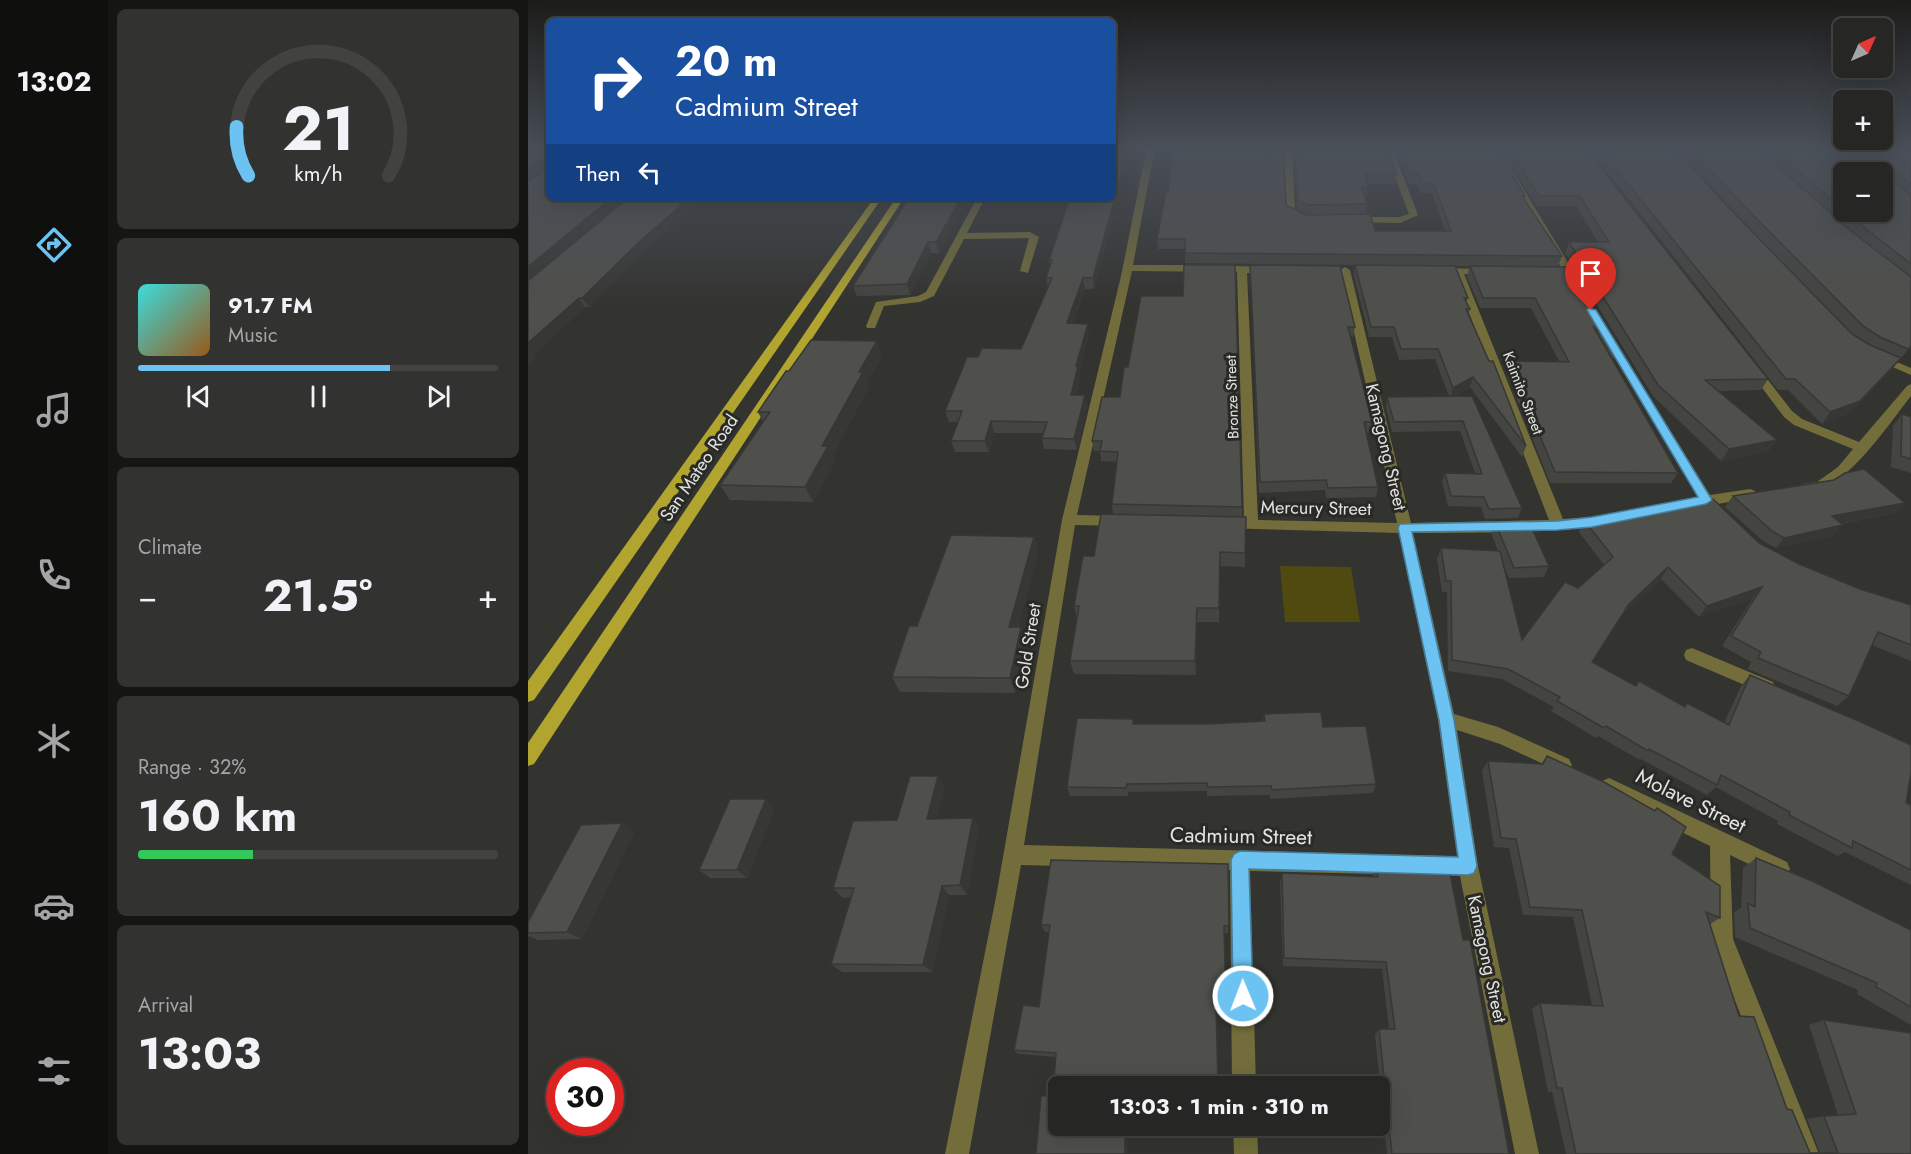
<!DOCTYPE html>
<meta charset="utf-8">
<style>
body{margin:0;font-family:Jost,sans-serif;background:#323231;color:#f1f3f6;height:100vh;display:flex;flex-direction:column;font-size:22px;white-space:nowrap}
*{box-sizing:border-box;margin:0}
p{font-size:20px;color:#a4a5a6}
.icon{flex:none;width:33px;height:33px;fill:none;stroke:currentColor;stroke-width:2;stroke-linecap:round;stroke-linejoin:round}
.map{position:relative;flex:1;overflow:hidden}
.side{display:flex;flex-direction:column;gap:9px;padding:9px;background:#151514;width:420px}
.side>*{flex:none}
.hud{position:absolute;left:18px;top:18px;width:570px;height:183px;border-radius:9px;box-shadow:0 6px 24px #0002,0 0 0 2px #424341;background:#1a4fa0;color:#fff;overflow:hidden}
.needle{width:39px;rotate:45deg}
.fabs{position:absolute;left:1305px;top:18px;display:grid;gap:12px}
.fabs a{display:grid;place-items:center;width:60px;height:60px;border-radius:9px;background:#262624;box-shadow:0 6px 24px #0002,0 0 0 2px #424341;font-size:30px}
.speed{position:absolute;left:18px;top:1058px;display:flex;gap:12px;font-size:30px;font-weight:700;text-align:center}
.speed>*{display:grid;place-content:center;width:78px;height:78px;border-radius:50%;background:#262624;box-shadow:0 6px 24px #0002,0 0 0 2px #424341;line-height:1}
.speed .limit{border:9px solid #d22;background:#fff;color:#111}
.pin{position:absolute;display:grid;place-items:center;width:51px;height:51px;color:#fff;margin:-62px -26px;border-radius:50% 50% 50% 0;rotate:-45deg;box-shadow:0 0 6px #0007}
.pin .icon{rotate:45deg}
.me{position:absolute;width:66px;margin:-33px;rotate:359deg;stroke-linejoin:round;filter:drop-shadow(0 0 4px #0008)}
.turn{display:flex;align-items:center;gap:21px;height:126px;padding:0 30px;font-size:27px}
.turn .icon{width:78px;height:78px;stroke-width:2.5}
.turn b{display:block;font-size:42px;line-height:51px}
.then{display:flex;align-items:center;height:57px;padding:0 30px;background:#0003;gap:12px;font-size:22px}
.big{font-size:45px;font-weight:700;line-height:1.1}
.side .widget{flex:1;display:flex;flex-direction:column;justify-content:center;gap:9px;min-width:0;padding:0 21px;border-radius:9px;background:#323231}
.side .dial{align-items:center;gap:0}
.dial svg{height:156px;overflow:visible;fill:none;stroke:#424341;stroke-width:7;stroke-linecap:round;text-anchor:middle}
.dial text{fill:#f1f3f6;stroke:none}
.song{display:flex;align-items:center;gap:18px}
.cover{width:72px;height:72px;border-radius:9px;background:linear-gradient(135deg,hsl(180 70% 55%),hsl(30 70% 35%))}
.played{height:6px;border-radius:3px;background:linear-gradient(90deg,#6cc3f2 70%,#424341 70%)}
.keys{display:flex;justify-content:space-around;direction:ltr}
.heat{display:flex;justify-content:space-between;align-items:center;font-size:33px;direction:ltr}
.charge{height:9px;border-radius:4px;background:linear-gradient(90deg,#34c759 32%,#424341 0)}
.trip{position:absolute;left:520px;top:1076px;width:342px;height:60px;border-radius:9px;background:#262624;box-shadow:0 6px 24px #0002,0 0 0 2px #424341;font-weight:700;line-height:60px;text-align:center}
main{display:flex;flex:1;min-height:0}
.tabs{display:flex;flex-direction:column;width:108px;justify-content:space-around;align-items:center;background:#0f0f0e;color:#a4a5a6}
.tabs .icon{width:42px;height:42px}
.tabs .active{color:#6cc3f2}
.tabs b{font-size:27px;color:#f1f3f6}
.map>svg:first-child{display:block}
</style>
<main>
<nav class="tabs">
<b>13:02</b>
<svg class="icon active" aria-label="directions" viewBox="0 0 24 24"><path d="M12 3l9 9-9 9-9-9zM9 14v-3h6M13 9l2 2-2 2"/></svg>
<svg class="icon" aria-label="music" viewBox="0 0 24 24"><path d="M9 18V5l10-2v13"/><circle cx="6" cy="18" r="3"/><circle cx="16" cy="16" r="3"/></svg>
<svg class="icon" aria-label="phone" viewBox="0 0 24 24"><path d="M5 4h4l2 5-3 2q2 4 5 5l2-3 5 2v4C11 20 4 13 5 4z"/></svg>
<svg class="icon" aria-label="climate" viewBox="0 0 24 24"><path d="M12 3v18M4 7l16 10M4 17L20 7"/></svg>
<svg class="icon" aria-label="car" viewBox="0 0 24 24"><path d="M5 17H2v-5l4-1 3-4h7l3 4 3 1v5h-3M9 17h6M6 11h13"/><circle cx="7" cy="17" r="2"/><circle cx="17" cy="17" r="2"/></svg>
<svg class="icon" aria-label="filters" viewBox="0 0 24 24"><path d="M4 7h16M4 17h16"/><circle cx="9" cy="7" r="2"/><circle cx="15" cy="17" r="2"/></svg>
</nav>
<section class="side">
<div class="widget dial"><svg viewBox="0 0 100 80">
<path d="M14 69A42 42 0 1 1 86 69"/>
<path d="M14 69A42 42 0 0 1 8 44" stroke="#6cc3f2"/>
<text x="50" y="56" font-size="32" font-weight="700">21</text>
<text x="50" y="72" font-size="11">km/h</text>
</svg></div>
<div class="widget">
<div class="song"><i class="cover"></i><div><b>91.7 FM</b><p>Music</p></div></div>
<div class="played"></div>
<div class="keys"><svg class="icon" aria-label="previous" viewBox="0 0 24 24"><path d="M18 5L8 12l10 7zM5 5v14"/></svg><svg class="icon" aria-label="pause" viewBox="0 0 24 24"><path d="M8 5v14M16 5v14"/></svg><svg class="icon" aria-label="next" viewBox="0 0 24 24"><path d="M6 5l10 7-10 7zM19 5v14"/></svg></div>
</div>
<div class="widget"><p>Climate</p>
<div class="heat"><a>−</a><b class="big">21.5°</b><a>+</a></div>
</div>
<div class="widget"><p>Range · 32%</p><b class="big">160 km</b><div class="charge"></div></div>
<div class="widget"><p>Arrival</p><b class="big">13:03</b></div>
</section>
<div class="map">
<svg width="1383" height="1154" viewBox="0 0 1383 1154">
<rect width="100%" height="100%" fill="#333330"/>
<!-- green -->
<polygon fill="#504a11" points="752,566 823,567 832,622 757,622"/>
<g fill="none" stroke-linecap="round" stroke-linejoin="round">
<!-- lane -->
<polygon fill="#726d3a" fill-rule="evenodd" points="449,198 457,198 439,233 502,232 511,237 500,273 492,271 501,238 436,239 406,296 392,302 356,306 347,328 339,328 338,326 348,302 390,296 398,292"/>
<!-- street -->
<g fill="#726d3a" fill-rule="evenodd">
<path d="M619 147H627L605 265C625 265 737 264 746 270L741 273H719L730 520 869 523 812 270 817 267 822 270 883 523 1021 520 926 274 906 273 904 271 909 268 960 269 965 272 960 275 936 274 1035 519 1075 516 1082 521C1073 534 911 533 885 533L926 714 970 727 1041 759 1044 765 1041 771 1035 773 972 744 929 730 950 866 1011 1154H987L932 876 722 871 728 1086H704L702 870 493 865 441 1154H417L468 897 534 520 593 276ZM604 271 709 272 716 519 692 520 690 524 692 528 871 533 910 720 929 856 496 845 547 525 592 526 599 521 592 516 549 515Z"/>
<polygon points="756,147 764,147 767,212 779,217 779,221 773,221 759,213"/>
<polygon points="856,147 864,147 890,215 872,223 821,222 821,218 824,217 871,217 881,214"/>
<polygon points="962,147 970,147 1053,284 1052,286 1043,284"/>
<polygon points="1079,333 1084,336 1182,495 1222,489 1227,491 1229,494 1227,497 1190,504 1190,509 1185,511 1176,506 1152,507 1150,504 1152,501 1170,497 1074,336"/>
<polygon points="1350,354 1383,368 1383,375 1346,359 1346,355"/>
<path d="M1226 366 1230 367 1264 411 1274 419 1331 442 1379 386 1383 384V396C1362 422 1311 501 1274 490L1272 487 1274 484 1289 482 1310 467 1325 449 1266 425 1256 417 1220 369Z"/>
<polygon points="1164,648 1245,682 1247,687 1245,692 1239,694 1233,692 1158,660 1156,655 1158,650"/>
<polygon points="1081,778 1259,862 1262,869 1259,876 1252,879 1202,855 1205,939 1291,1154 1267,1154 1183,939 1182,846 1074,793 1072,787 1074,781"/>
<polygon points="705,1125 729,1125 730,1154 706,1154"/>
</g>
<!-- primary -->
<g fill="#b1a52f" fill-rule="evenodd">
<polygon points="346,198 354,198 6,700 0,702 0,681"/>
<polygon points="368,198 376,198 6,764 0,766 0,743"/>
</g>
</g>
<!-- wall -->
<g fill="#444440" fill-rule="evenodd">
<path d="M0 147H21L54 236 100 198H170L169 199 171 201 159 212V213L117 250 61 307H57L5 355 7 358 0 365ZM17 169V171L1 180Z"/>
<polygon points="765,147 858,147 869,174 867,184 839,184 840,187 838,197 837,197 839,204 838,214 779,215 769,210 766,147"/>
<polygon points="866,147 968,147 997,196 996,198 1034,256 1030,267 657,263 657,249 630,249 629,239 758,205 778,215 847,231 917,231 904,193 892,193 889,184 881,184"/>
<polygon points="972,147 1056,147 1240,379 1233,390 1190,391 1241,451 1193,461 1125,396 1037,253 1041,242 1070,242 1048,206 1008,206"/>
<path d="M1060 147H1146L1198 205 1312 322 1203 208 1148 147H1320L1326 151 1328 147H1383V346L1364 369 1323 412 1294 424 1260 390H1250ZM1316 172 1354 212H1316Z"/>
<polygon points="604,148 566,289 557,289 545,323 561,334 551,372 552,377 548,395 557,395 559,406 549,450 516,449 514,438 516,433 466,433 461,452 427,452 423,441 430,422 421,422 417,411 450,357 493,349 520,287 518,278 522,266 521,260"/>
<polygon points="440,198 411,253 403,253 382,295 329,296 325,286"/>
<polygon points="722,265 827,327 825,337 822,337 838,397 848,422 846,432 838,433 850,487 848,497 798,498 797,490 731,493"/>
<polygon points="827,265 940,298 938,302 942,309 940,315 998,446 994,457 942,387 927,396 994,508 990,518 957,519 953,507 920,506 914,482 917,473 947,473 932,431 864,432 858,407 859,397 921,396 907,359 871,360 864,337 841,337 826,275"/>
<polygon points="942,266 1040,267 1090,349 1085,360 1083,357 1150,473 1143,483 1022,483 978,372 981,361 1031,361 1003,308 952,308 939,276"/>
<polygon points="354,356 339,382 341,386 305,455 307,461 285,502 202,500 192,485 235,422 230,412 261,371"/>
<polygon points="574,397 714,507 714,517 717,553 717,567 692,566 691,622 669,622 668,675 546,674 542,661 549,619 546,606 566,556 585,514 584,504 589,462 573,461 572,451 566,451 564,441"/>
<polygon points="1374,414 1383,417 1383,473 1363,467 1365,426"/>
<polygon points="1205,496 1377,503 1367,513 1313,524 1305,536 1248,548 1235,541 1197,507"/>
<polygon points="1056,520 1231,543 1271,564 1332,589 1383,605 1383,661 1344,645 1321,696 1309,706 1220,669 1223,662 1194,646 1225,598 1171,617 1133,579 1094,615 1064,662 1108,686 1111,681 1156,706 1159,703 1196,723 1213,686 1222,675 1378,803 1383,805 1383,885 1317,852 1310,856 1249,824 1250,821 1188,787 1179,795 1113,759 1112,760 1070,736 1068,738 1023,711 1026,707 974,679 920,671 919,592 914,592 909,559 913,548 970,551 963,533 967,522 1021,566 1016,577 981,578 976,566 994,640 1076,565 1051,532"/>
<polygon points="506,537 510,553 490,627 493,627 498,642 487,693 372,692 364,677 389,626"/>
<polygon points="736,714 795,727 848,784 845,793 742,799 742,795 679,796 679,791 600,792 600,796 542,796 539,787 605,719 606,724 679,724 735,721"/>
<polygon points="1019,756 1126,810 1129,808 1144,854 1192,918 1182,924 1211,1016 1282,1153 1292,1153 1279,1119 1296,1116 1310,1115 1281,1025 1296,1020 1383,1154 1038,1154 1024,1092 1020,1092 1004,1009 1012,1003 1064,1005 1045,917 995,915 981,848 966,847 954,771 960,761 1013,764"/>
<polygon points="417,787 408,819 451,828 439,895 421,895 404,972 314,972 303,964 323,897 315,898 305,888 369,820"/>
<polygon points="247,808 219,878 182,878 171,870"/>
<polygon points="94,823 106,832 54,939 10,940 0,936 0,922"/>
<polygon points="1228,858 1383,930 1383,1025 1329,994 1330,990 1207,937 1206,912 1213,908 1215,868"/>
<polygon points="523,860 700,864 700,933 696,933 698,1011 688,1011 690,1086 531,1086 531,1125 600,1125 600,1154 508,1154 513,1096 525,1095 528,1057 490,1054 486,1050 495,1005 511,1007 521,932 517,932 513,925"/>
<polygon points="848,867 935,940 981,1154 859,1154 847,1035 851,1029 861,1029 854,969 755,966 752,883 754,873 844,877"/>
</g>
<!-- shaded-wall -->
<g fill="#373734">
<polygon points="601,147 604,147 604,148 566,289 565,278"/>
<polygon points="11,161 17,169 0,181 0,169"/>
<polygon points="83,198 99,198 0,282 0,267"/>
<polygon points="160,198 170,198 169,199 171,201 159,212 159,213 117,250 61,307 54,298 112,241"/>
<polygon points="433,198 440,198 411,253 408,242"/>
<polygon points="400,242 403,253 382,295 379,284"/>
<polygon points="555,278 557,289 541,334 539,323"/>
<polygon points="51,298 57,307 5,355 7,358 0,365 0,343"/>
<polygon points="560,324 561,334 551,372 552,377 545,406 543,395 548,366"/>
<polygon points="349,341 354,356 339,382 341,386 305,455 307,461 285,502 277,487 294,446 331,372"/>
<polygon points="1373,358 1364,369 1323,412 1294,424 1302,412"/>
<polygon points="945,377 942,387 922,399 925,388"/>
<polygon points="557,395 559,406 549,450 546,439"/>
<polygon points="463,421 466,433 461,452 457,441"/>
<polygon points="1249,440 1241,451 1193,461 1201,449"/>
<polygon points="1377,503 1367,513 1295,527 1304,516"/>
<polygon points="1315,525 1305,536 1248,548 1256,538"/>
<polygon points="506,537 510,553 486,642 481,627"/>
<polygon points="1140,567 1133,579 1094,615 1101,604"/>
<polygon points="1234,587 1225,598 1171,617 1179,606"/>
<polygon points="669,608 669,622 668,675 667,661"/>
<polygon points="493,627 498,642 487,693 482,678"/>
<polygon points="410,776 417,787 406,829 399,819"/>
<polygon points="238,799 247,808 219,878 209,870"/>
<polygon points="445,818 451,828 439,895 432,885"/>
<polygon points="94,823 106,832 54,939 39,932"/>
<polygon points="414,886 421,895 404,972 395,965"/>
<rect x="597" y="1125" width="3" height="29"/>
</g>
<!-- building -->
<g fill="#4f4f4b" stroke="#373734" stroke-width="1.5">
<polygon points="0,147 21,147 21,198 83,198 0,267 0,181 17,171 17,161 11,161 0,169"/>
<polygon points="585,147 601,147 565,278 555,278 539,323 560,324 548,366 550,366 543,395 557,395 546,439 514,438 519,422 463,421 457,441 423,441 434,411 417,411 439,357 450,357 454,348 493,349 524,278 518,278 524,260 521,260 542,198 585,198"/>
<polygon points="646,147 755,147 758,205 778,215 842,214 847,231 923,231 906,184 894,184 891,174 882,174 871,147 968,147 997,196 994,196 1034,256 657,253 657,239 629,239 638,192 640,192"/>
<polygon points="767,147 858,147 869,174 837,174 840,187 834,187 839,204 780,205 770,200"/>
<polygon points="981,147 1056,147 1240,379 1177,380 1249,440 1201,449 1130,385 1041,242 1081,242 1052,196 1011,196"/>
<polygon points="1070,147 1146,147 1198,205 1324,334 1342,345 1373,358 1332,401 1302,412 1267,379 1258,379"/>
<polygon points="1160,147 1228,147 1323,231 1383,277 1383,346 1380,349 1352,337 1335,326 1208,198"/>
<polygon points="1242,147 1320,147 1344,164 1354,165 1356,162 1337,147 1374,147 1383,150 1383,184 1361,168 1358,168 1359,177 1383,195 1383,264 1332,224 1317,212 1354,212 1354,172 1316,172 1316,210"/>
<polygon points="100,198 160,198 153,204 155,204 112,241 54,298 51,298 0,343 0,281"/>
<polygon points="381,198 433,198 408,242 400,242 379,284 325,286"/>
<polygon points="656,265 707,265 714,507 584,504 590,452 572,451 574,441 564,441 574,397 592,397 596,367 600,367 613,296 655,296"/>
<polygon points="722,265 812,266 827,327 820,327 838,397 843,397 848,422 836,422 850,487 800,488 798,480 732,482"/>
<polygon points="827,265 927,266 940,298 936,298 942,309 938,309 961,361 965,361 998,446 945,377 925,388 910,349 873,349 866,327 843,327"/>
<polygon points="942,266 1040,267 1090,349 1065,326 1150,473 1027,472 981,361 1041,362 1007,298 955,298"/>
<polygon points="283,340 349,341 331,372 335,372 294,446 300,446 277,487 192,485 242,412 230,412 258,371 261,371"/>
<polygon points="944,396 994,508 961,509 956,497 923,496 917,473 954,474 935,421 866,422 859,397"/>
<polygon points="1374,414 1383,417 1383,459 1373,456"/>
<polygon points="1336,469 1377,503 1304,516 1315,525 1256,538 1244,531 1205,496 1306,480 1317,473"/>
<polygon points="1175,498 1179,501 1185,499 1231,543 1271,564 1332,589 1383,605 1383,645 1350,632 1321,696 1230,658 1233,652 1203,636 1234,587 1179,606 1140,567 1101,604 1064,662 1108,686 1111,681 1157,707 1159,703 1201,725 1222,675 1333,722 1383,745 1383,773 1378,803 1383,805 1383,870 1325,841 1324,848 1261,815 1262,812 1193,775 1189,785 1121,749 1120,751 1078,726 1076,728 1029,701 1032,697 980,669 924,660 923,581 918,581 913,548 972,551 994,640 1037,582 1050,588 1085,557 1056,520"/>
<polygon points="573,514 718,517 717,553 692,552 691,608 669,608 667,661 542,661 551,606 546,606 555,556 566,556"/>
<polygon points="967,522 1001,522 1021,566 986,568"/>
<polygon points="423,535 506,537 481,627 493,627 482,678 364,677 381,626 389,626"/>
<polygon points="793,712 795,727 838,726 848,784 744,790 743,786 679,787 679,783 599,784 598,788 539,787 549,718 605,719 605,724 679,724 737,721 736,714"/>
<polygon points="1019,756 1076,782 1127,811 1129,808 1158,827 1144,854 1192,886 1192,918 1178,912 1211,1016 1226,1017 1259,1109 1264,1110 1282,1153 1310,1153 1296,1116 1328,1114 1296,1020 1383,1033 1383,1154 1048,1154 1034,1088 1029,1088 1012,1003 1075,1006 1054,910 1002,907 988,839 973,838 960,761 1015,764"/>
<polygon points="382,776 410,776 399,819 445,818 432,885 414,886 395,965 303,964 326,888 305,888 325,821 369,820"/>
<polygon points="202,799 238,799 209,870 171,870"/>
<polygon points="94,823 39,932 0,933 0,922 53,825"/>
<polygon points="1228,858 1284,881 1383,930 1383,1007 1348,987 1349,983 1222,928 1220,903 1227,907"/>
<polygon points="523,860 700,864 701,926 696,926 698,1006 688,1006 690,1084 598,1086 531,1086 531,1125 597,1125 597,1154 508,1154 513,1096 525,1095 528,1053 486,1050 495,1005 511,1007 522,925 513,925"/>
<polygon points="848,867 921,868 935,940 942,940 981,1154 864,1154 851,1029 867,1029 858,962 756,958 754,873 850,877"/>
</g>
<!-- sky -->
<linearGradient id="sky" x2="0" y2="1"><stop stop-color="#1c1c1a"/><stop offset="0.48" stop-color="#4a5059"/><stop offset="1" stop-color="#4a5059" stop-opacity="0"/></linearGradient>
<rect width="1383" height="308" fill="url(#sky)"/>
<!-- route -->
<polygon fill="#6cc3f2" stroke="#467f9d" stroke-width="1.5" points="1060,308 1068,310 1184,500 1178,504 1064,527 1030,530 884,532 926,720 949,866 946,873 940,875 721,869 725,996 722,1003 715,1006 707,1003 705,996 703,860 706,854 712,851 930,857 911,720 870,528 872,524 1030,521 1064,517 1170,497 1059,310"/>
<g text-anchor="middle" stroke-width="6" stroke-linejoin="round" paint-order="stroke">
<!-- far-street labels -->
<g font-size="15" fill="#e3e3e1" stroke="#292926">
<text transform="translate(995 393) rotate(69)" y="5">Kaimito Street</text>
<text transform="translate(704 397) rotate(-92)" y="5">Bronze Street</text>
</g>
<!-- street labels -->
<g font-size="18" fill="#e3e3e1" stroke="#292926">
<text transform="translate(858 447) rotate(77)" y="6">Kamagong Street</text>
<text transform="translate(171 468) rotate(-56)" y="6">San Mateo Road</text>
<text transform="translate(788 508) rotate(1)" y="6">Mercury Street</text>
<text transform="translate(500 646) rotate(-81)" y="6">Gold Street</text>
<text transform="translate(959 959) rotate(78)" y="6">Kamagong Street</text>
</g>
<!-- near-street labels -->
<g font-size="21" fill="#e3e3e1" stroke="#292926">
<text transform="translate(1163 801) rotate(26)" y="7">Molave Street</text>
<text transform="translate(713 836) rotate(1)" y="7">Cadmium Street</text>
</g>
</g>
</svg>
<div class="fabs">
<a><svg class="needle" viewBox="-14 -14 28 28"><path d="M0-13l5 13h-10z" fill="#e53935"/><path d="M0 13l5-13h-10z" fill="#a4a5a6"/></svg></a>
<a>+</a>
<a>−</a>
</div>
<div class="speed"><div class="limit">30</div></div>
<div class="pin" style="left:1063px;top:310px;background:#d93025"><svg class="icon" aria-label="arrive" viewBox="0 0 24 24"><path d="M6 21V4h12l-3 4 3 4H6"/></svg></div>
<svg class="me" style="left:715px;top:996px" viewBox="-20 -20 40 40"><circle r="17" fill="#6cc3f2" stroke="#fff" stroke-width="3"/><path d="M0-11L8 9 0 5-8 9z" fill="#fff"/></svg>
<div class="trip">13:03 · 1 min · 310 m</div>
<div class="hud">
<div class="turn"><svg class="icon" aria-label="right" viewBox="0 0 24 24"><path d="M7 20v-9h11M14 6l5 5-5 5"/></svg><div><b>20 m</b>Cadmium Street</div></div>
<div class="then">Then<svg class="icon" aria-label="left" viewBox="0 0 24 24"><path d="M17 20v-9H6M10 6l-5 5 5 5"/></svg></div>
</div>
</div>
</main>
